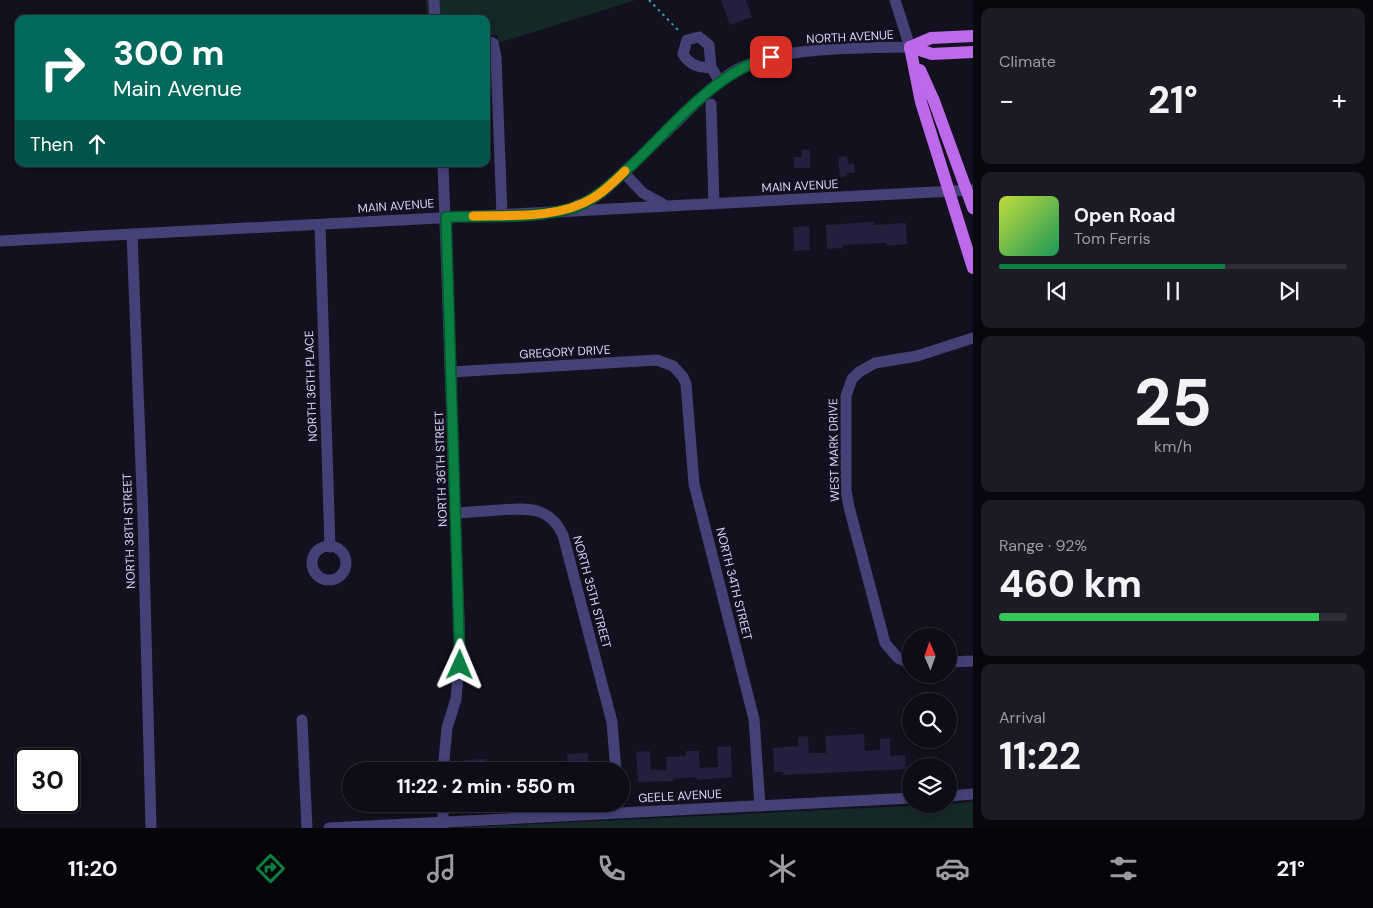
<!DOCTYPE html>
<meta charset="utf-8">
<style>
body{margin:0;font-family:"DM Sans",sans-serif;background:#1c1a24;color:#f1f3f6;height:100vh;display:flex;flex-direction:column;font-size:19px;white-space:nowrap}
*{box-sizing:border-box;margin:0}
p{font-size:16px;color:#9b9ba1}
.icon{flex:none;width:28px;height:28px;fill:none;stroke:currentColor;stroke-width:2;stroke-linecap:round;stroke-linejoin:round}
.map{position:relative;flex:1;overflow:hidden}
.panel{display:flex;flex-direction:column;gap:8px;padding:8px;background:#08070d;width:400px}
.panel>*{flex:none}
.top-card{position:absolute;left:15px;top:15px;width:475px;height:152px;border-radius:10px;box-shadow:0 2px 8px #0003,0 0 0 1px #2e2c36;background:#00695c;color:#fff;overflow:hidden}
.needle{width:32px;rotate:358deg}
.controls{position:absolute;left:902px;top:628px;display:grid;gap:10px}
.controls a{display:grid;place-items:center;width:55px;height:55px;border-radius:50%;background:#0e0c17;box-shadow:0 2px 8px #0003,0 0 0 1px #2e2c36;font-size:25px}
.speed{position:absolute;left:15px;top:748px;display:flex;gap:10px;font-size:25px;font-weight:700;text-align:center}
.speed>*{display:grid;place-content:center;width:65px;height:65px;border-radius:50%;background:#0e0c17;box-shadow:0 2px 8px #0003,0 0 0 1px #2e2c36;line-height:1}
.speed .limit{border:2px solid #111;border-radius:8px;background:#fff;color:#111}
.pin{position:absolute;display:grid;place-items:center;width:42px;height:42px;color:#fff;margin:-21px;border-radius:10px;box-shadow:0 2px 8px #0006}
.me{position:absolute;width:55px;margin:-28px;rotate:1deg;stroke-linejoin:round;filter:drop-shadow(0 0 4px #0008)}
.turn{display:flex;align-items:center;gap:18px;height:105px;padding:0 15px;font-size:22px}
.turn .icon{width:65px;height:65px;stroke-width:2.5}
.turn b{display:block;font-size:35px;line-height:42px}
.then{display:flex;align-items:center;height:48px;padding:0 15px;background:#0003;gap:10px;font-size:19px}
.big{font-size:38px;font-weight:800;line-height:1.1}
.panel .widget{flex:1;display:flex;flex-direction:column;justify-content:center;gap:8px;min-width:0;padding:0 18px;border-radius:10px;background:#1c1a24}
.panel .dial{align-items:center;gap:0}
.dial b{font-size:65px;line-height:1}
.song{display:flex;align-items:center;gap:15px}
.cover{width:60px;height:60px;border-radius:8px;background:linear-gradient(135deg,hsl(70 70% 55%),hsl(150 70% 35%))}
.played{height:5px;border-radius:2px;background:linear-gradient(90deg,#0b8043 65%,#2e2c36 65%)}
.keys{display:flex;justify-content:space-around;direction:ltr}
.heat{display:flex;justify-content:space-between;align-items:center;font-size:28px;direction:ltr}
.charge{height:8px;border-radius:4px;background:linear-gradient(90deg,#34c759 92%,#2e2c36 0)}
.trip{position:absolute;left:342px;top:762px;width:288px;height:50px;border-radius:25px;background:#0e0c17;box-shadow:0 2px 8px #0003,0 0 0 1px #2e2c36;font-weight:800;line-height:50px;text-align:center}
.tabs{display:flex;height:80px;justify-content:space-around;align-items:center;background:#060509;color:#9b9ba1}
.tabs .icon{width:35px;height:35px}
.tabs .selected{color:#0b8043}
.tabs b{font-size:22px;color:#f1f3f6}
main{display:flex;flex:1;min-height:0}
.map>svg:first-child{display:block}
</style>
<main>
<div class="map">
<svg width="973" height="828" viewBox="0 0 973 828">
<rect width="100%" height="100%" fill="#13101f"/>
<!-- green -->
<g fill="#142828">
<polygon points="426,0 636,0 498,43 498,35 486,35 486,19 427,19"/>
<polygon points="973,802 973,828 452,828 949,804"/>
</g>
<!-- building -->
<g fill="#251e3d">
<polygon points="721,0 746,0 752,17 730,25"/>
<polygon points="810,149 810,168 794,168 794,157 802,157 802,150"/>
<polygon points="847,156 848,164 854,163 855,173 847,173 847,176 840,177 838,157"/>
<polygon points="874,222 874,225 906,223 907,244 886,246 886,243 843,245 843,248 827,249 826,225"/>
<polygon points="809,226 810,250 794,251 793,227"/>
<polygon points="864,734 865,751 880,750 880,739 890,738 890,756 905,755 906,769 783,775 783,772 774,772 773,748 798,746 798,737 808,736 809,753 826,753 825,736"/>
<polygon points="731,746 732,777 697,780 697,777 681,778 673,779 673,781 638,782 636,752 650,751 651,770 667,770 666,757 686,756 686,751 699,751 700,768 718,767 717,747"/>
<polygon points="588,753 588,771 568,771 567,754"/>
<polygon points="486,759 486,764 518,762 519,771 466,771 465,760"/>
</g>
<g fill="none" stroke-linecap="round" stroke-linejoin="round">
<!-- path -->
<polyline stroke="#3ea29e" stroke-width="2" stroke-dasharray="2.5 4" stroke-linecap="butt" points="649,0 680,32"/>
<!-- minor -->
<g stroke="#444177" stroke-width="11">
<polyline points="434,0 435,19"/>
<polyline points="486,41 493,43 496,57 502,215"/>
<path d="M711 67C699 69 689 64 683 54L687 40 699 37 709 45 711 67 720 82"/>
<polyline points="711,104 714,204"/>
<polyline points="624,173 643,193 663,204"/>
<path d="M573 207 592 199 605 190C630 167 655 143 680 119 696 103 712 86 731 73 772 46 861 48 910 47L895 0"/>
<polyline points="320,225 330,547"/>
<polyline points="132,234 143,518 151,828"/>
<polyline points="0,241 973,190"/>
<polyline points="451,372 657,360 673,366 683,377 686,384 694,484 754,719 760,806"/>
<path d="M456 513C470 512 485 511 499 510 528 508 549 506 563 535L612 722 616 771"/>
<circle cx="329" cy="563" r="17"/>
<polyline points="949,662 973,661"/>
<polyline points="911,663 898,658 885,643 849,507 846,491 846,396 852,379 859,372 875,363 917,356 973,338"/>
<polyline points="302,720 307,828"/>
<polyline points="443,771 447,728 456,699 460,653 443,164"/>
<polyline points="949,796 973,794"/>
<polyline points="443,804 443,828"/>
<polyline points="329,828 911,798"/>
</g>
<!-- major -->
<g stroke="#bc6aea" stroke-width="12">
<polyline points="910,47 921,102 973,268"/>
<polyline points="910,47 931,38 973,36"/>
<polyline points="910,47 932,54 973,52"/>
<polyline points="920,70 934,101 973,208"/>
</g>
</g>
<g fill="none" stroke-linecap="round" stroke-linejoin="round">
<!-- route casing -->
<g stroke="#07532c" stroke-width="12">
<path id="route" d="M460 665 446 217C486 215 541 220 578 206 599 197 615 180 632 165 672 127 716 71 771 57"/>
</g>
<!-- route -->
<use href="#route" stroke="#0b8043" stroke-width="9"/>
<!-- slow -->
<path stroke="#f59e0b" stroke-width="9" d="M473 216C512 215 558 219 593 198 605 191 615 181 625 171"/>
</g>
<g text-anchor="middle" stroke-width="5" stroke-linejoin="round" paint-order="stroke">
<!-- street labels -->
<g font-size="12" fill="#d9d4f9" stroke="#13101f">
<text transform="translate(850 37) rotate(-3)" y="4">NORTH AVENUE</text>
<text transform="translate(800 186) rotate(-3)" y="4">MAIN AVENUE</text>
<text transform="translate(396 206) rotate(-4)" y="4">MAIN AVENUE</text>
<text transform="translate(565 352) rotate(-3)" y="4">GREGORY DRIVE</text>
<text transform="translate(311 386) rotate(-92)" y="4">NORTH 36TH PLACE</text>
<text transform="translate(834 450) rotate(-91)" y="4">WEST MARK DRIVE</text>
<text transform="translate(441 469) rotate(-92)" y="4">NORTH 36TH STREET</text>
<text transform="translate(129 531) rotate(-92)" y="4">NORTH 38TH STREET</text>
<text transform="translate(734 584) rotate(76)" y="4">NORTH 34TH STREET</text>
<text transform="translate(592 592) rotate(75)" y="4">NORTH 35TH STREET</text>
<text transform="translate(680 796) rotate(-3)" y="4">GEELE AVENUE</text>
</g>
</g>
</svg>
<div class="controls">
<a><svg class="needle" viewBox="-14 -14 28 28"><path d="M0-13l5 13h-10z" fill="#e53935"/><path d="M0 13l5-13h-10z" fill="#9b9ba1"/></svg></a>
<a><svg class="icon" aria-label="search" viewBox="0 0 24 24"><circle cx="10" cy="10" r="6"/><path d="M15 15l6 6"/></svg></a>
<a><svg class="icon" aria-label="layers" viewBox="0 0 24 24"><path d="M12 4l9 5-9 5-9-5zM3 14l9 5 9-5"/></svg></a>
</div>
<div class="speed"><div class="limit">30</div></div>
<div class="pin" style="left:771px;top:57px;background:#d93025"><svg class="icon" aria-label="arrive" viewBox="0 0 24 24"><path d="M6 21V4h12l-3 4 3 4H6"/></svg></div>
<svg class="me" style="left:460px;top:665px" viewBox="-20 -20 40 40"><path d="M0-17L14 15 0 8-14 15z" fill="#0b8043" stroke="#fff" stroke-width="4"/></svg>
<div class="trip">11:22 · 2 min · 550 m</div>
<div class="top-card">
<div class="turn"><svg class="icon" aria-label="right" viewBox="0 0 24 24"><path d="M7 20v-9h11M14 6l5 5-5 5"/></svg><div><b>300 m</b>Main Avenue</div></div>
<div class="then">Then<svg class="icon" aria-label="ahead" viewBox="0 0 24 24"><path d="M12 20V5M6 11l6-6 6 6"/></svg></div>
</div>
</div>
<section class="panel">
<div class="widget"><p>Climate</p>
<div class="heat"><a>−</a><b class="big">21°</b><a>+</a></div>
</div>
<div class="widget">
<div class="song"><i class="cover"></i><div><b>Open Road</b><p>Tom Ferris</p></div></div>
<div class="played"></div>
<div class="keys"><svg class="icon" aria-label="previous" viewBox="0 0 24 24"><path d="M18 5L8 12l10 7zM5 5v14"/></svg><svg class="icon" aria-label="pause" viewBox="0 0 24 24"><path d="M8 5v14M16 5v14"/></svg><svg class="icon" aria-label="next" viewBox="0 0 24 24"><path d="M6 5l10 7-10 7zM19 5v14"/></svg></div>
</div>
<div class="widget dial"><b>25</b><p>km/h</p></div>
<div class="widget"><p>Range · 92%</p><b class="big">460 km</b><div class="charge"></div></div>
<div class="widget"><p>Arrival</p><b class="big">11:22</b></div>
</section>
</main>
<nav class="tabs">
<b>11:20</b>
<svg class="icon selected" aria-label="directions" viewBox="0 0 24 24"><path d="M12 3l9 9-9 9-9-9zM9 14v-3h6M13 9l2 2-2 2"/></svg>
<svg class="icon" aria-label="music" viewBox="0 0 24 24"><path d="M9 18V5l10-2v13"/><circle cx="6" cy="18" r="3"/><circle cx="16" cy="16" r="3"/></svg>
<svg class="icon" aria-label="phone" viewBox="0 0 24 24"><path d="M5 4h4l2 5-3 2q2 4 5 5l2-3 5 2v4C11 20 4 13 5 4z"/></svg>
<svg class="icon" aria-label="climate" viewBox="0 0 24 24"><path d="M12 3v18M4 7l16 10M4 17L20 7"/></svg>
<svg class="icon" aria-label="car" viewBox="0 0 24 24"><path d="M5 17H2v-5l4-1 3-4h7l3 4 3 1v5h-3M9 17h6M6 11h13"/><circle cx="7" cy="17" r="2"/><circle cx="17" cy="17" r="2"/></svg>
<svg class="icon" aria-label="filters" viewBox="0 0 24 24"><path d="M4 7h16M4 17h16"/><circle cx="9" cy="7" r="2"/><circle cx="15" cy="17" r="2"/></svg>
<b>21°</b>
</nav>
